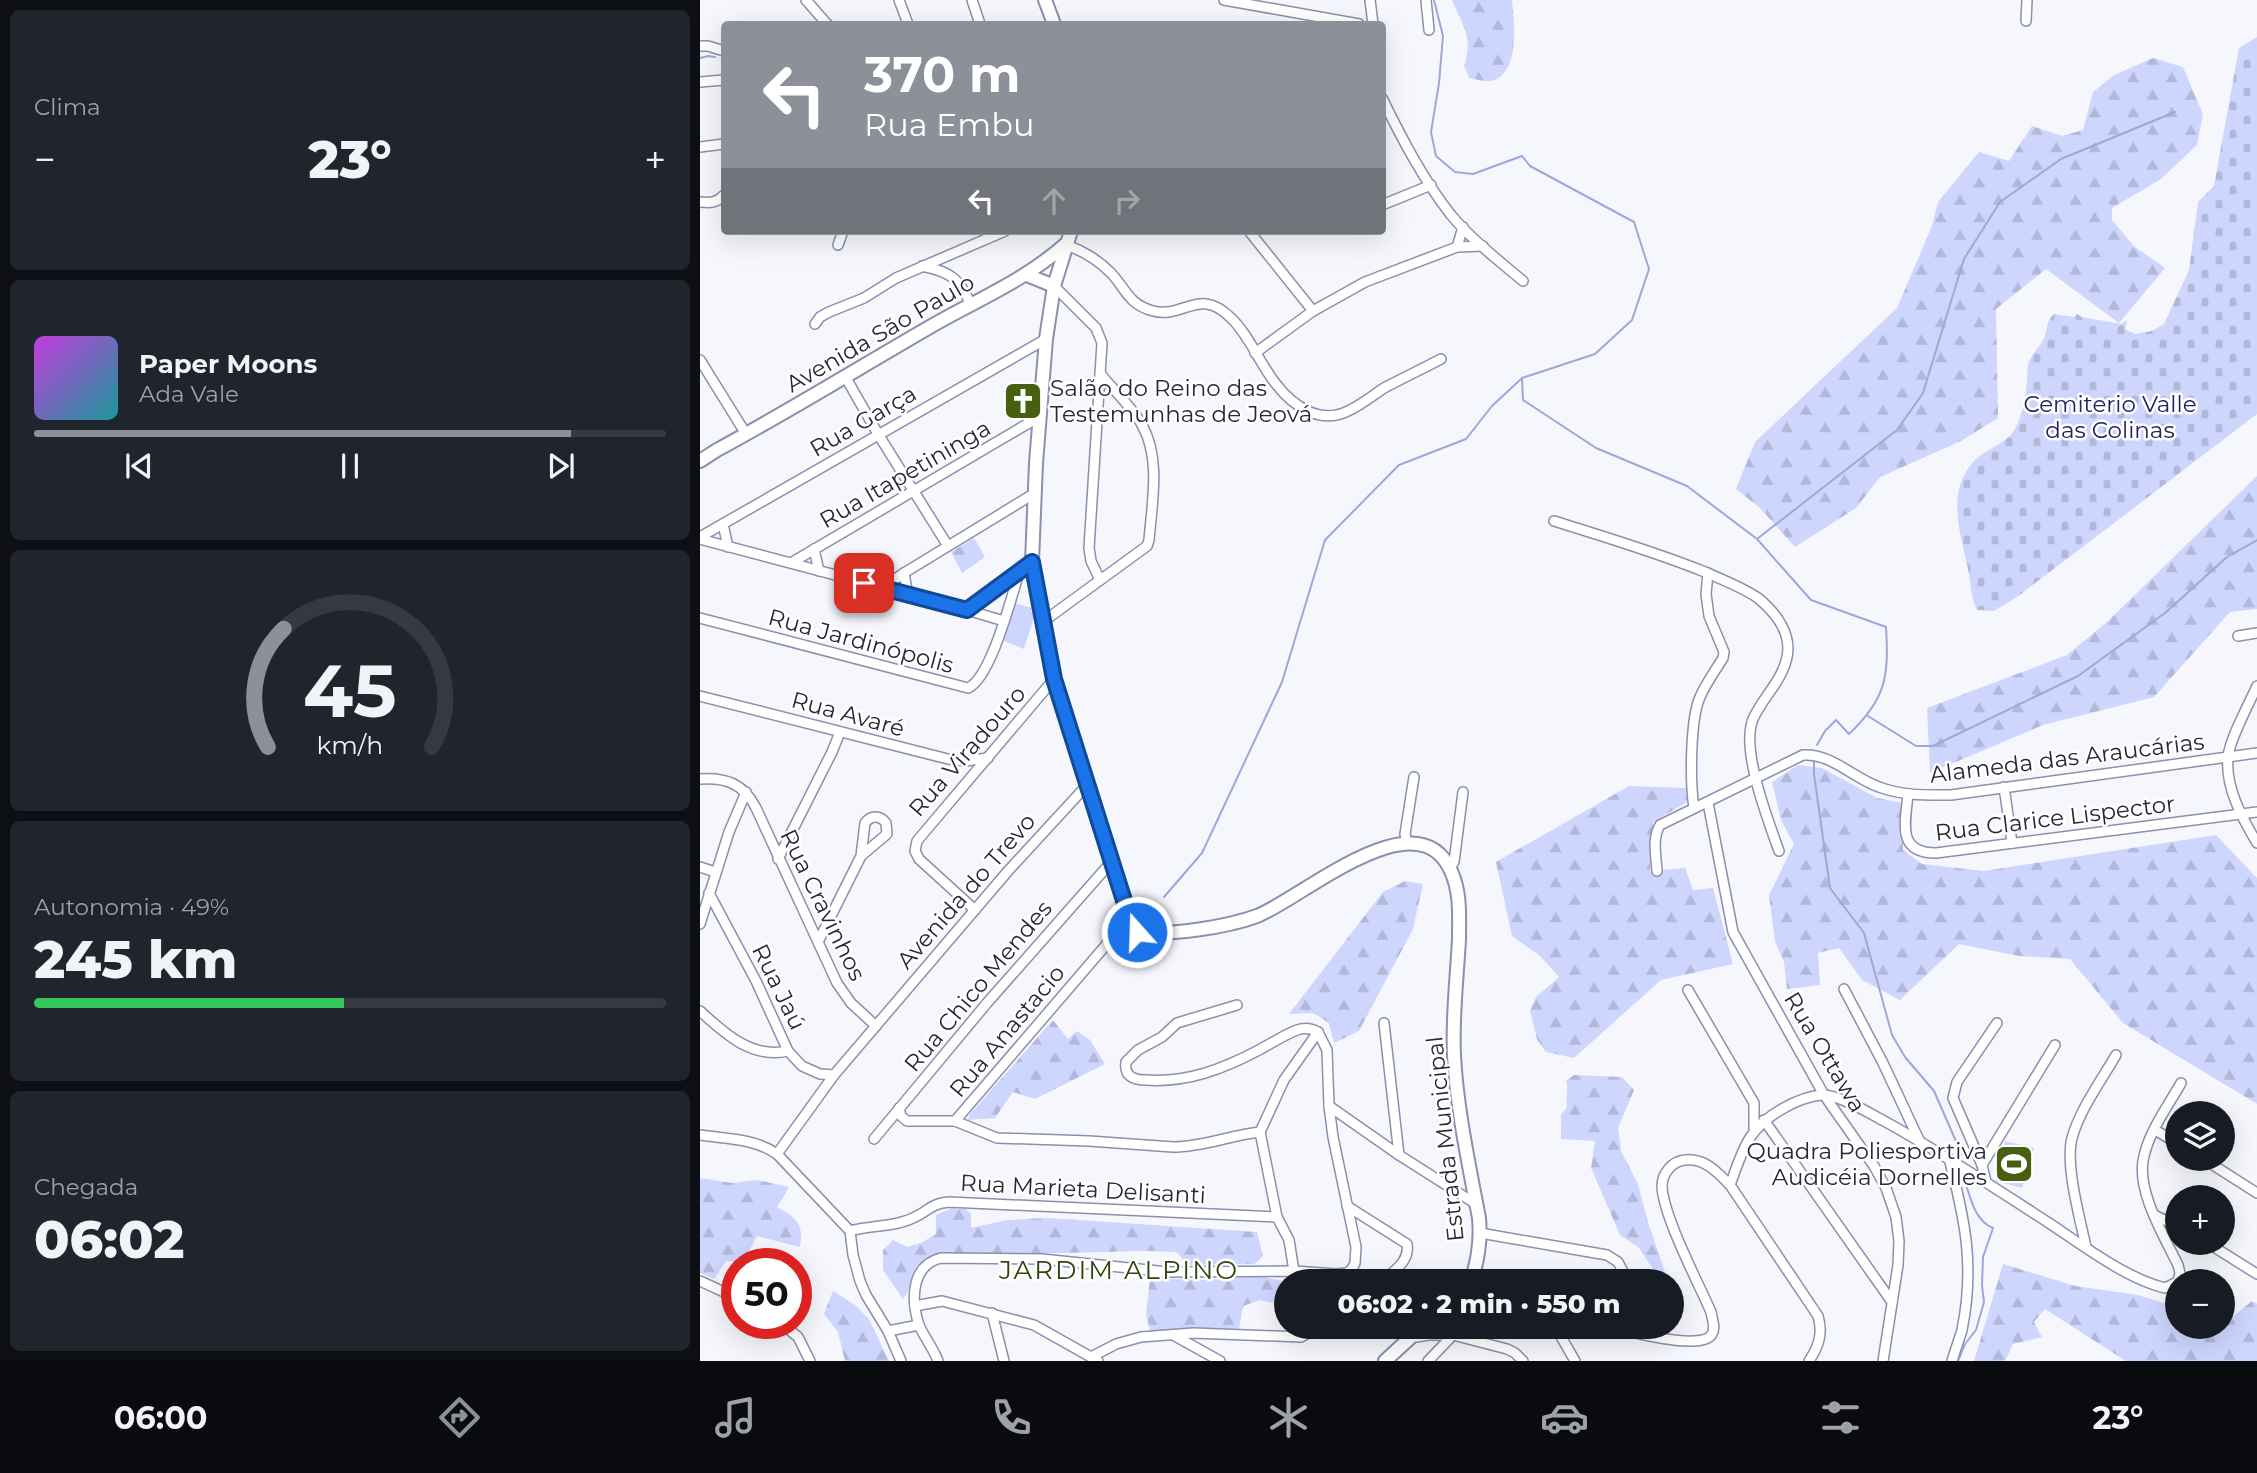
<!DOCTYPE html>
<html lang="pt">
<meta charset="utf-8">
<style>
body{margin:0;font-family:Montserrat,sans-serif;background:#20242c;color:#f1f3f6;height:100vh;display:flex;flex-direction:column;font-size:26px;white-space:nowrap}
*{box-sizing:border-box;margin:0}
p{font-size:23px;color:#9ea1a6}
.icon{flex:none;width:38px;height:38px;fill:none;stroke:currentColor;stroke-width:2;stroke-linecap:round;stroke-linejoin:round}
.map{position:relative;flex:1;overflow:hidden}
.sheet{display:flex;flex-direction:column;gap:10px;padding:10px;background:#0d0f14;width:700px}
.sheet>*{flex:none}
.top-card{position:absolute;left:21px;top:21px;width:665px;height:214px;border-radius:7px;box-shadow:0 7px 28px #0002;background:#8c9099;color:#fff;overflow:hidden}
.fabs{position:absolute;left:1465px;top:1101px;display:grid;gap:14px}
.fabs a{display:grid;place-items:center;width:70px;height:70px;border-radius:50%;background:#171b24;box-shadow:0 7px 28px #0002;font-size:35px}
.speed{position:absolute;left:21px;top:1248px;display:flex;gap:14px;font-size:35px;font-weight:700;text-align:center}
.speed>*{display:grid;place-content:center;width:91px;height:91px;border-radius:50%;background:#171b24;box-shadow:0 7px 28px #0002;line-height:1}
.speed .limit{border:10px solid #d22;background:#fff;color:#111}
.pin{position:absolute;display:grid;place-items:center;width:60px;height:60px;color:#fff;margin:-30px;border-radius:14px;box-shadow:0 4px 10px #0006}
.me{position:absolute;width:77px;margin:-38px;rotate:340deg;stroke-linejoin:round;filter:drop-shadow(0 0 5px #0008)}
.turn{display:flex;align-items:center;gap:24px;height:147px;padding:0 28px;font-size:32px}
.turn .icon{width:91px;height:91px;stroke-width:2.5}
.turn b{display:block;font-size:49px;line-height:60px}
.lanes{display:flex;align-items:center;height:66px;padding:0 28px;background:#0003;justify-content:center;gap:35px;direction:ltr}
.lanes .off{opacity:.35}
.big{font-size:52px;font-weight:800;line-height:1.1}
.sheet .card{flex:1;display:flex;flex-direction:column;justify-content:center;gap:10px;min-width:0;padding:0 24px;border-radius:10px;background:#20242c}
.sheet .dial{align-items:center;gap:0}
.dial svg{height:182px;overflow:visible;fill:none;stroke:#363941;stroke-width:7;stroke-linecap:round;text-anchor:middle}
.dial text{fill:#f1f3f6;stroke:none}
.song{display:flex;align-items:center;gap:21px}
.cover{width:84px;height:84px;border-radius:10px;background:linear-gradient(135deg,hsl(290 70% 55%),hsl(180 70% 35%))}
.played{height:7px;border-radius:4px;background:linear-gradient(90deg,#8c9099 85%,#363941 85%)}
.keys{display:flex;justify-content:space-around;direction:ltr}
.heat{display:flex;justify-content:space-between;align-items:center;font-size:38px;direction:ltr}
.charge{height:10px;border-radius:5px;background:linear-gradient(90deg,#34c759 49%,#363941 0)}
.trip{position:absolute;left:574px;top:1269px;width:410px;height:70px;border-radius:35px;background:#171b24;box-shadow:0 7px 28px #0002;font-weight:800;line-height:70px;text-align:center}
.dock{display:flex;height:112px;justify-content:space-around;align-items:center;background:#090b0e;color:#9ea1a6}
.dock .icon{width:49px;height:49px}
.dock .current{color:#8c9099}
.dock b{font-size:32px;color:#f1f3f6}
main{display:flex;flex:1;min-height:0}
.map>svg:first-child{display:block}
</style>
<main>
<section class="sheet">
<div class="card"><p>Clima</p>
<div class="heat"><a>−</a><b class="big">23°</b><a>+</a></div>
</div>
<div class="card">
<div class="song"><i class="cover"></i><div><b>Paper Moons</b><p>Ada Vale</p></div></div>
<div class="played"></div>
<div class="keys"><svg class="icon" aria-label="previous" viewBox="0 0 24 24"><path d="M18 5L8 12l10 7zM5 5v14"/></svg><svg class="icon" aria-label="pause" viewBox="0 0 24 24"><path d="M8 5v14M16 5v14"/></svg><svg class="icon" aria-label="next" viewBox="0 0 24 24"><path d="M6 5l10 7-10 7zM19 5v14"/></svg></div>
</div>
<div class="card dial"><svg viewBox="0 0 100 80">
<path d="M14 69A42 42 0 1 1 86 69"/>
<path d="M14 69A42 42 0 0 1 21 17" stroke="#8c9099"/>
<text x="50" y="56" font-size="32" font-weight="700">45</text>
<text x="50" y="72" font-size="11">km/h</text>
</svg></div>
<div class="card"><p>Autonomia · 49%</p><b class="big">245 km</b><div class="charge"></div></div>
<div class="card"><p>Chegada</p><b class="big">06:02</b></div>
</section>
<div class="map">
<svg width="1557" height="1361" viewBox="0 0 1557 1361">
<defs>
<pattern id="forest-firs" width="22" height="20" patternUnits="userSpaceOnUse" patternTransform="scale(1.75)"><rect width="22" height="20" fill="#ced6fe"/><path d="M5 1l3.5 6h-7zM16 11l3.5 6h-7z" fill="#b1b8da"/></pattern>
<pattern id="cemetery-stones" width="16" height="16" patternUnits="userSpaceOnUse" patternTransform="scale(1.75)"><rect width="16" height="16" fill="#ced6fe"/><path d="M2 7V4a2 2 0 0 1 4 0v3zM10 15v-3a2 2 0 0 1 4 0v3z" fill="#b1b8da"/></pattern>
</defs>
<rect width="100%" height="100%" fill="#f6f7fd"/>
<!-- forest -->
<g fill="url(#forest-firs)">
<path d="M752 0H812C814 22 821 74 791 81 785 82 776 79 769 78L764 66C774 37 762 25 752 0Z"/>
<polygon points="1453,58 1483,67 1503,114 1497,145 1461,179 1412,208 1412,220 1435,247 1465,268 1419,323 1346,269 1296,309 1298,418 1261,441 1180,477 1156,508 1095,547 1060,508 1036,489 1055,442 1197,308 1232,226 1238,202 1279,152 1309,161 1332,126 1362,136 1383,130 1393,92 1414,75"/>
<polygon points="1557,476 1557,609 1530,612 1454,697 1343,725 1230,773 1227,708 1367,655 1408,621"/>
<polygon points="274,538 285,557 262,573 251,552"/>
<polygon points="1098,765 1122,768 1177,798 1203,803 1203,850 1222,864 1284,871 1516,835 1557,878 1557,1104 1423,1023 1370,959 1319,956 1259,944 1200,1000 1162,980 1139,948 1118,953 1120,985 1087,989 1084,962 1075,942 1069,895 1094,844 1081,820 1072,782"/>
<polygon points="929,786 986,788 987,802 953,822 950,871 985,868 993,890 1013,888 1033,964 961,980 874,1058 846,1052 837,1039 830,1011 836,997 859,977 840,956 812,936 796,862"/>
<polygon points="705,881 723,884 713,929 659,1031 634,1043 629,1023 613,1013 589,1014 683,892"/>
<polygon points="353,1020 368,1039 377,1031 390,1040 405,1064 335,1099 313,1092 295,1118 268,1120 270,1114"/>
<path d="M874 1075 922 1077 934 1090 918 1128 921 1151 938 1184 948 1222 968 1281H961L939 1248 920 1235 891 1168 895 1141 861 1139V1115L867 1107C865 1098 869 1090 866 1081Z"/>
<path d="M0 1178 32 1183 57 1180 89 1187 77 1207C97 1218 104 1224 100 1247L57 1236 46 1257V1263L26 1261 14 1279 0 1273Z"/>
<path d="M252 1208 266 1209 271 1214V1228L307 1220 349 1218 557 1232 563 1256 555 1264 487 1265 477 1252 446 1251 228 1256C205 1272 217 1281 203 1299L183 1270V1250L193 1240 207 1247 221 1243 236 1234V1215Z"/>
<polygon points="1303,1264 1375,1286 1438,1295 1477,1307 1477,1326 1522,1326 1523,1322 1526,1322 1552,1301 1557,1304 1557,1361 1426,1361 1345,1309 1334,1322 1342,1337 1313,1344 1305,1361 1274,1361"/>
<polygon points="561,1276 586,1282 586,1294 580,1304 560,1300 543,1306 539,1329 450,1331 446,1314 450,1278 509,1280"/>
<polygon points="133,1291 155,1305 169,1319 189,1361 145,1361 138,1332 124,1314"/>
</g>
<!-- cemetery -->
<path fill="url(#cemetery-stones)" d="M1557 37V414L1317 597 1294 611 1277 610C1271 598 1271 586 1269 574 1262 537 1244 493 1274 461 1290 445 1308 446 1318 423 1323 410 1326 395 1327 381 1328 376 1327 371 1328 365 1332 352 1340 348 1344 338 1348 329 1346 321 1354 314L1374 317 1377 314 1382 317 1421 324 1427 320 1425 329 1435 334 1452 331 1464 324 1489 270 1498 202 1514 186 1539 48Z"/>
<!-- pitch -->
<g fill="#ced6fe">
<polygon points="314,603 332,608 331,612 335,614 324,649 304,641"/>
<polygon points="1305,1141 1334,1148 1322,1188 1296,1181"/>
</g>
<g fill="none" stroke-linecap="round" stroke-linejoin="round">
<!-- stream -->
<g stroke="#9da7da" stroke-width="2">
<path d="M734 0 743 36 739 83 731 132 736 156 755 172 773 174 822 156 830 166 934 222 949 269 932 320 895 354 822 378 823 400 896 448 987 486 1057 539 1111 600 1186 627C1189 677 1186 699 1149 734L1136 720 1125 731 1117 745"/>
<polyline points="0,58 8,56 15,57"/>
<polyline points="1057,539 1197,430 1223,393 1264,259 1300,202 1361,159 1475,112"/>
<polyline points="1168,716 1216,746 1233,746 1378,676 1465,613 1527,557 1557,540"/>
<polyline points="1114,761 1114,774 1130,888 1164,933 1192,1035 1205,1057 1234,1091 1262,1155"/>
<polyline points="464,897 502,853 582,682 625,540 699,465 766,439 792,406 821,379"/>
<path d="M1258 1361 1265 1344 1276 1330 1284 1302 1282 1285 1283 1257 1293 1228C1275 1221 1271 1199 1265 1182"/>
</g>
<!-- minor casing -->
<g stroke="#8a90ad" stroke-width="12">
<g id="minor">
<polyline points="106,0 127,24"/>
<polyline points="199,0 208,24"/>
<polyline points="272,0 280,24"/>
<polyline points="524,0 659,24"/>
<polyline points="670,0 673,24"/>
<polyline points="726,0 729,30"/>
<polyline points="1326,21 1327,0"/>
<polyline points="0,46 8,46 24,51"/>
<polyline points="0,82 24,80"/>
<path d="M682 98C702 139 723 179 751 215 771 239 798 260 823 281"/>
<polyline points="0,147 24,144"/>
<path d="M0 202C10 203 17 203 24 195"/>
<polyline points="682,205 731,185"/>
<polyline points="763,227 757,247 783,246"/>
<polyline points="549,231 613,311"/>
<polyline points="138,245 143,231"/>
<path d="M366 245C384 251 397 259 411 273 426 289 428 304 453 311 484 319 499 286 531 318 549 335 560 364 576 384 593 406 620 425 648 411 661 405 672 396 684 388 703 378 722 369 741 359"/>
<path d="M222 266C251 272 259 278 271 305"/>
<polyline points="354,286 396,328 402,343 389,548 391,561 400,580"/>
<polyline points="115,324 120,317 129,312 164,298 196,278 305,231"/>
<polyline points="555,353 613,311 665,282 757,247"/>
<polyline points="0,360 46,434"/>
<polyline points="146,378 178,434 248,546"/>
<path d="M854 521C905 537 956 552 1005 572 1023 580 1042 587 1058 598 1075 612 1092 633 1087 657 1082 681 1064 696 1054 717 1039 746 1068 820 1079 851"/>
<polyline points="23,524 28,547"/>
<polyline points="0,537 346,339"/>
<polyline points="0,539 267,610 304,621"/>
<polyline points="114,549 119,571"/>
<polyline points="91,563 339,417"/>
<polyline points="204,573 208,596"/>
<polyline points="182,588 204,573 335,493"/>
<polyline points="267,610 332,562"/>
<path d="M0 618 268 688C291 678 311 598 319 573"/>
<path d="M344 621 447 546 449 540C452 503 461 458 442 425 433 408 412 389 400 373"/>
<polyline points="1538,636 1557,633"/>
<path d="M1557 686C1549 704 1530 738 1528 757 1525 787 1542 818 1557 843"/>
<polyline points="0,696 248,759 265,761 288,758"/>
<path d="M0 779C26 777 44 784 56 808L137 983 151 1003 176 1026"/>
<polyline points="1304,787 1312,843"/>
<path d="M1208 795C1205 824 1197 853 1236 853L1557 812"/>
<polyline points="1008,803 1033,932 1124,1095 1174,1166 1186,1188 1196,1217 1199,1241 1198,1265 1183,1361"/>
<path d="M994 808C990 782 990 720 1000 697 1006 683 1015 671 1023 658L1024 652 1009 616 1006 594 1008 573"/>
<polyline points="707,843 705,834 714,777"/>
<polyline points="78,859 132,752 140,732"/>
<polyline points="0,867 15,872"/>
<polyline points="750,868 754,862 763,792"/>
<path d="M957 871C956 856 952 838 960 825L1103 755C1131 753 1153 778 1179 787 1203 796 1226 795 1251 795L1557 753"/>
<polyline points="9,893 56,981 88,1051 102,1066 120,1074 134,1075"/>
<polyline points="275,910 219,859 215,851 217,841 354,679"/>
<polyline points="0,924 29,832 46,792"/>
<path d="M119 940 161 856 165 823C171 815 180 815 186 823L187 834 161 856"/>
<polyline points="1144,989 1183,1063 1219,1140"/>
<polyline points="988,990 1054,1103 1054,1129"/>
<path d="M537 1005 477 1023 462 1037 438 1050 426 1062C424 1076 433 1080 446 1080 487 1083 523 1069 559 1050 572 1043 584 1035 597 1030 605 1027 611 1028 618 1032"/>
<path d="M0 1011C25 1034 52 1059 88 1051"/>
<polyline points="684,1023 699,1155"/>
<polyline points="629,1106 699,1155 776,1204"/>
<polyline points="199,1108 201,1116 207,1121 255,1121 430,917"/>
<polyline points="1064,1120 1192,1302"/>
<path d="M255 1121 297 1138 389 1141 473 1147C503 1147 531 1135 560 1132"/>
<polyline points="1455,1130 1477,1143"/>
<polyline points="560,1132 577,1217 589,1240 594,1271"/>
<polyline points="560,1132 584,1080 618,1032"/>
<path d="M0 1135C26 1139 54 1138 77 1154L150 1231 153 1255 160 1281 166 1295 188 1331 201 1361"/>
<polyline points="174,1139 287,1003 413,860"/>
<polyline points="77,1154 134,1075 308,871 388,784"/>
<path d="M1249 1158C1265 1220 1275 1266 1262 1330 1259 1340 1255 1351 1252 1361"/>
<polyline points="1502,1158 1557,1193"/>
<polyline points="1282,1165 1253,1098 1257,1082 1297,1023"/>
<polyline points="1286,1182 1282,1165 1355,1045"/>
<path d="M1030 1185C1043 1150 1047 1129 1082 1109 1094 1102 1109 1096 1122 1095 1138 1094 1171 1114 1186 1122 1242 1153 1295 1188 1349 1223 1382 1245 1427 1279 1465 1288L1477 1282"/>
<path d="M647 1206 707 1244C710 1261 695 1270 683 1281"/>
<polyline points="1454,1215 1477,1226"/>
<path d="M150 1231C171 1225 196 1227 215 1217 230 1210 230 1204 249 1202L577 1217"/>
<polyline points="780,1233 907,1255 918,1262 928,1281"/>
<polyline points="1506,1242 1557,1274"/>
<path d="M1386 1247C1380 1219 1365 1165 1372 1138 1380 1109 1401 1081 1416 1055"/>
<polyline points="0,1281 37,1298"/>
<path d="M1478 1281 1480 1273 1478 1265C1464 1236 1435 1189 1444 1156 1450 1130 1468 1106 1481 1083"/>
<polyline points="215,1306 242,1301 334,1325 398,1361"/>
<polyline points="292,1313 304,1361"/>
<polyline points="81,1323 98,1337 110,1361"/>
<polyline points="855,1326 875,1361"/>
<path d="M909 1326C926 1331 1003 1352 1012 1334 1016 1328 1012 1319 1011 1312 998 1282 963 1216 962 1186 962 1174 972 1161 985 1160 1005 1158 1017 1172 1030 1185L1118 1316C1123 1333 1119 1346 1109 1361"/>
<polyline points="188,1331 219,1325"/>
<polyline points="475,1336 520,1361"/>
<polyline points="709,1338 729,1335 753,1335 807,1349 815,1353 823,1361"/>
<polyline points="391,1357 416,1344 441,1337 493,1333 601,1337 621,1326"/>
<path d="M238 1361C233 1347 221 1333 218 1322 211 1297 212 1265 241 1258L342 1259 468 1272 594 1271 636 1274 647 1273 652 1269 655 1263 656 1247 633 1137 629 1106 627 1050 618 1032"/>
<polyline points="728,1361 753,1335"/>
</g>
</g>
<!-- secondary casing -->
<g stroke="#8a90ad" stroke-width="16">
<g id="secondary">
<polyline points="345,0 354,24"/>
<path d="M371 231 354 286 346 339 336 463 332 562 354 679 433 929 437 932C469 936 527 927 557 916 601 899 717 795 751 871 761 893 759 916 759 939 757 978 752 1017 754 1056 757 1110 769 1165 779 1218 781 1240 778 1261 771 1281"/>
<polyline points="327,275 354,286"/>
<path d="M0 461 17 450C91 410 162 366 235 324 281 298 327 279 367 243"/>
<polyline points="685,1361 723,1326"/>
</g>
</g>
<!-- minor -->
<use href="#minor" stroke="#fff" stroke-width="9"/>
<!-- secondary -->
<use href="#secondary" stroke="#fff" stroke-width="12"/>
</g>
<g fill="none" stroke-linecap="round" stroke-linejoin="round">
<!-- route casing -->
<g stroke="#114b97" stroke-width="18">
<polyline id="route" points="164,583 267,610 332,562 354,679 433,929 437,932"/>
</g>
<!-- route -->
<use href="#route" stroke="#1a73e8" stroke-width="12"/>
</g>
<!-- icons -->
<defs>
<g id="church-square" transform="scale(2.0125)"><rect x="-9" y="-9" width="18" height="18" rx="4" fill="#47600f" stroke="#fff"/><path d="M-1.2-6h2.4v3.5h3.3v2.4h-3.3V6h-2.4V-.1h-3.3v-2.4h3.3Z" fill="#fff"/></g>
<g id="stadium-square" transform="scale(2.0125)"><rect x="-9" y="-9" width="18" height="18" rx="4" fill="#47600f" stroke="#fff"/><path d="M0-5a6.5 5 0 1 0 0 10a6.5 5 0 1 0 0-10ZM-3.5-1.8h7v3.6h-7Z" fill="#fff"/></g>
</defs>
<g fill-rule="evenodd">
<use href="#church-square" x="323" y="401"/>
<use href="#stadium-square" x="1314" y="1164"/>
</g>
<g text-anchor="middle" stroke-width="5" stroke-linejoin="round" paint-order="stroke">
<!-- street labels -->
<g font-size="23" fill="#262833" stroke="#fff">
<text transform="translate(180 333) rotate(-30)" y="8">Avenida São Paulo</text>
<text transform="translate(163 421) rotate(-30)" y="8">Rua Garça</text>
<text transform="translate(205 474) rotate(-30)" y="8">Rua Itapetininga</text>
<text transform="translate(161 641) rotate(15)" y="8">Rua Jardinópolis</text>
<text transform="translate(148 714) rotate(15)" y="8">Rua Avaré</text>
<text transform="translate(267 751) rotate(-49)" y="8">Rua Viradouro</text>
<text transform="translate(1367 758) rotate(-7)" y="8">Alameda das Araucárias</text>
<text transform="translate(1355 818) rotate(-7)" y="8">Rua Clarice Lispector</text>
<text transform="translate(266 891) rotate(-49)" y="8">Avenida do Trevo</text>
<text transform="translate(123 905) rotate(64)" y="8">Rua Cravinhos</text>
<text transform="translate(278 986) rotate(-50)" y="8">Rua Chico Mendes</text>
<text transform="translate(79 987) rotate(64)" y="8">Rua Jaú</text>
<text transform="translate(307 1031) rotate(-50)" y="8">Rua Anastacio</text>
<text transform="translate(1125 1052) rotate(59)" y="8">Rua Ottawa</text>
<text transform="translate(745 1139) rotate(-96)" y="8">Estrada Municipal</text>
<text transform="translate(383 1189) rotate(3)" y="8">Rua Marieta Delisanti</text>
</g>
<!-- poi labels -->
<g font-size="23" fill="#262833" stroke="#fff" text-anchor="start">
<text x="350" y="396">Salão do Reino das<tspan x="350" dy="26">Testemunhas de Jeová</tspan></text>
<text x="1287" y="1159" text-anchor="end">Quadra Poliesportiva<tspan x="1287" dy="26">Audicéia Dornelles</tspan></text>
</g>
<!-- park labels -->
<g font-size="23" fill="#21235f" stroke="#fff">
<text x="1410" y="412">Cemiterio Valle<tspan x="1410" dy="26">das Colinas</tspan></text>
</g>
<!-- quarter labels -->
<g font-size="26" letter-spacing="2" fill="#32440e" stroke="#fff">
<text x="419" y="1279">JARDIM ALPINO</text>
</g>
</g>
</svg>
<div class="fabs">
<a><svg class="icon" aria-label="layers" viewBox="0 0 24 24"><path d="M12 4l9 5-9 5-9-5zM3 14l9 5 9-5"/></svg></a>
<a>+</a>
<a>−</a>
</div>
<div class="speed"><div class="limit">50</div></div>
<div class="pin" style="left:164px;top:583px;background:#d93025"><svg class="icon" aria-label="arrive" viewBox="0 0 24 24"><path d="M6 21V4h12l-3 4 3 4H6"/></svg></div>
<svg class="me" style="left:437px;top:932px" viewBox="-20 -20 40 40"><circle r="17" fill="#1a73e8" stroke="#fff" stroke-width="3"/><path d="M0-11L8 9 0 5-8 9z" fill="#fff"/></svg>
<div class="trip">06:02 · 2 min · 550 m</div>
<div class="top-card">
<div class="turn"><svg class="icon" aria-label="left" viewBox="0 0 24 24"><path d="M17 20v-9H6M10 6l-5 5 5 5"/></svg><div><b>370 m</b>Rua Embu</div></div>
<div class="lanes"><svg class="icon" aria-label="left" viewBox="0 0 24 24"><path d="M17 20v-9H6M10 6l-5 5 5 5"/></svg><svg class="icon off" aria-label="ahead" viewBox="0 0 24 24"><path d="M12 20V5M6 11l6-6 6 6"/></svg><svg class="icon off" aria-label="right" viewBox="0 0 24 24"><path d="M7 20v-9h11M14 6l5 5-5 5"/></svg></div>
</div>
</div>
</main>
<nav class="dock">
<b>06:00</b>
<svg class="icon current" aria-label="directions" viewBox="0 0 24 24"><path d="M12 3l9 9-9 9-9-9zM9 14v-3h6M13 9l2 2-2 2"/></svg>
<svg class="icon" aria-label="music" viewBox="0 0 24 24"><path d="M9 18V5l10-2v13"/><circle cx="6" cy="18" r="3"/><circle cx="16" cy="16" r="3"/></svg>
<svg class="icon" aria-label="phone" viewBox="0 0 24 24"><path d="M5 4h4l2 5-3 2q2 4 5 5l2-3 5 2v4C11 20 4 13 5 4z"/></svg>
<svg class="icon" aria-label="climate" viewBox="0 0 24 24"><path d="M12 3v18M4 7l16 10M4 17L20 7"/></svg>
<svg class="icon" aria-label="car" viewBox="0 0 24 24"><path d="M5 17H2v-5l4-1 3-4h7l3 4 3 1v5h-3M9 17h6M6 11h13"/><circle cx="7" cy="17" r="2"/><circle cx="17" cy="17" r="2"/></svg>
<svg class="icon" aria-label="filters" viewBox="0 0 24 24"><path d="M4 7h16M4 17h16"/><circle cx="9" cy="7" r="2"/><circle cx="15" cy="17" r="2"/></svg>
<b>23°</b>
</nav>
